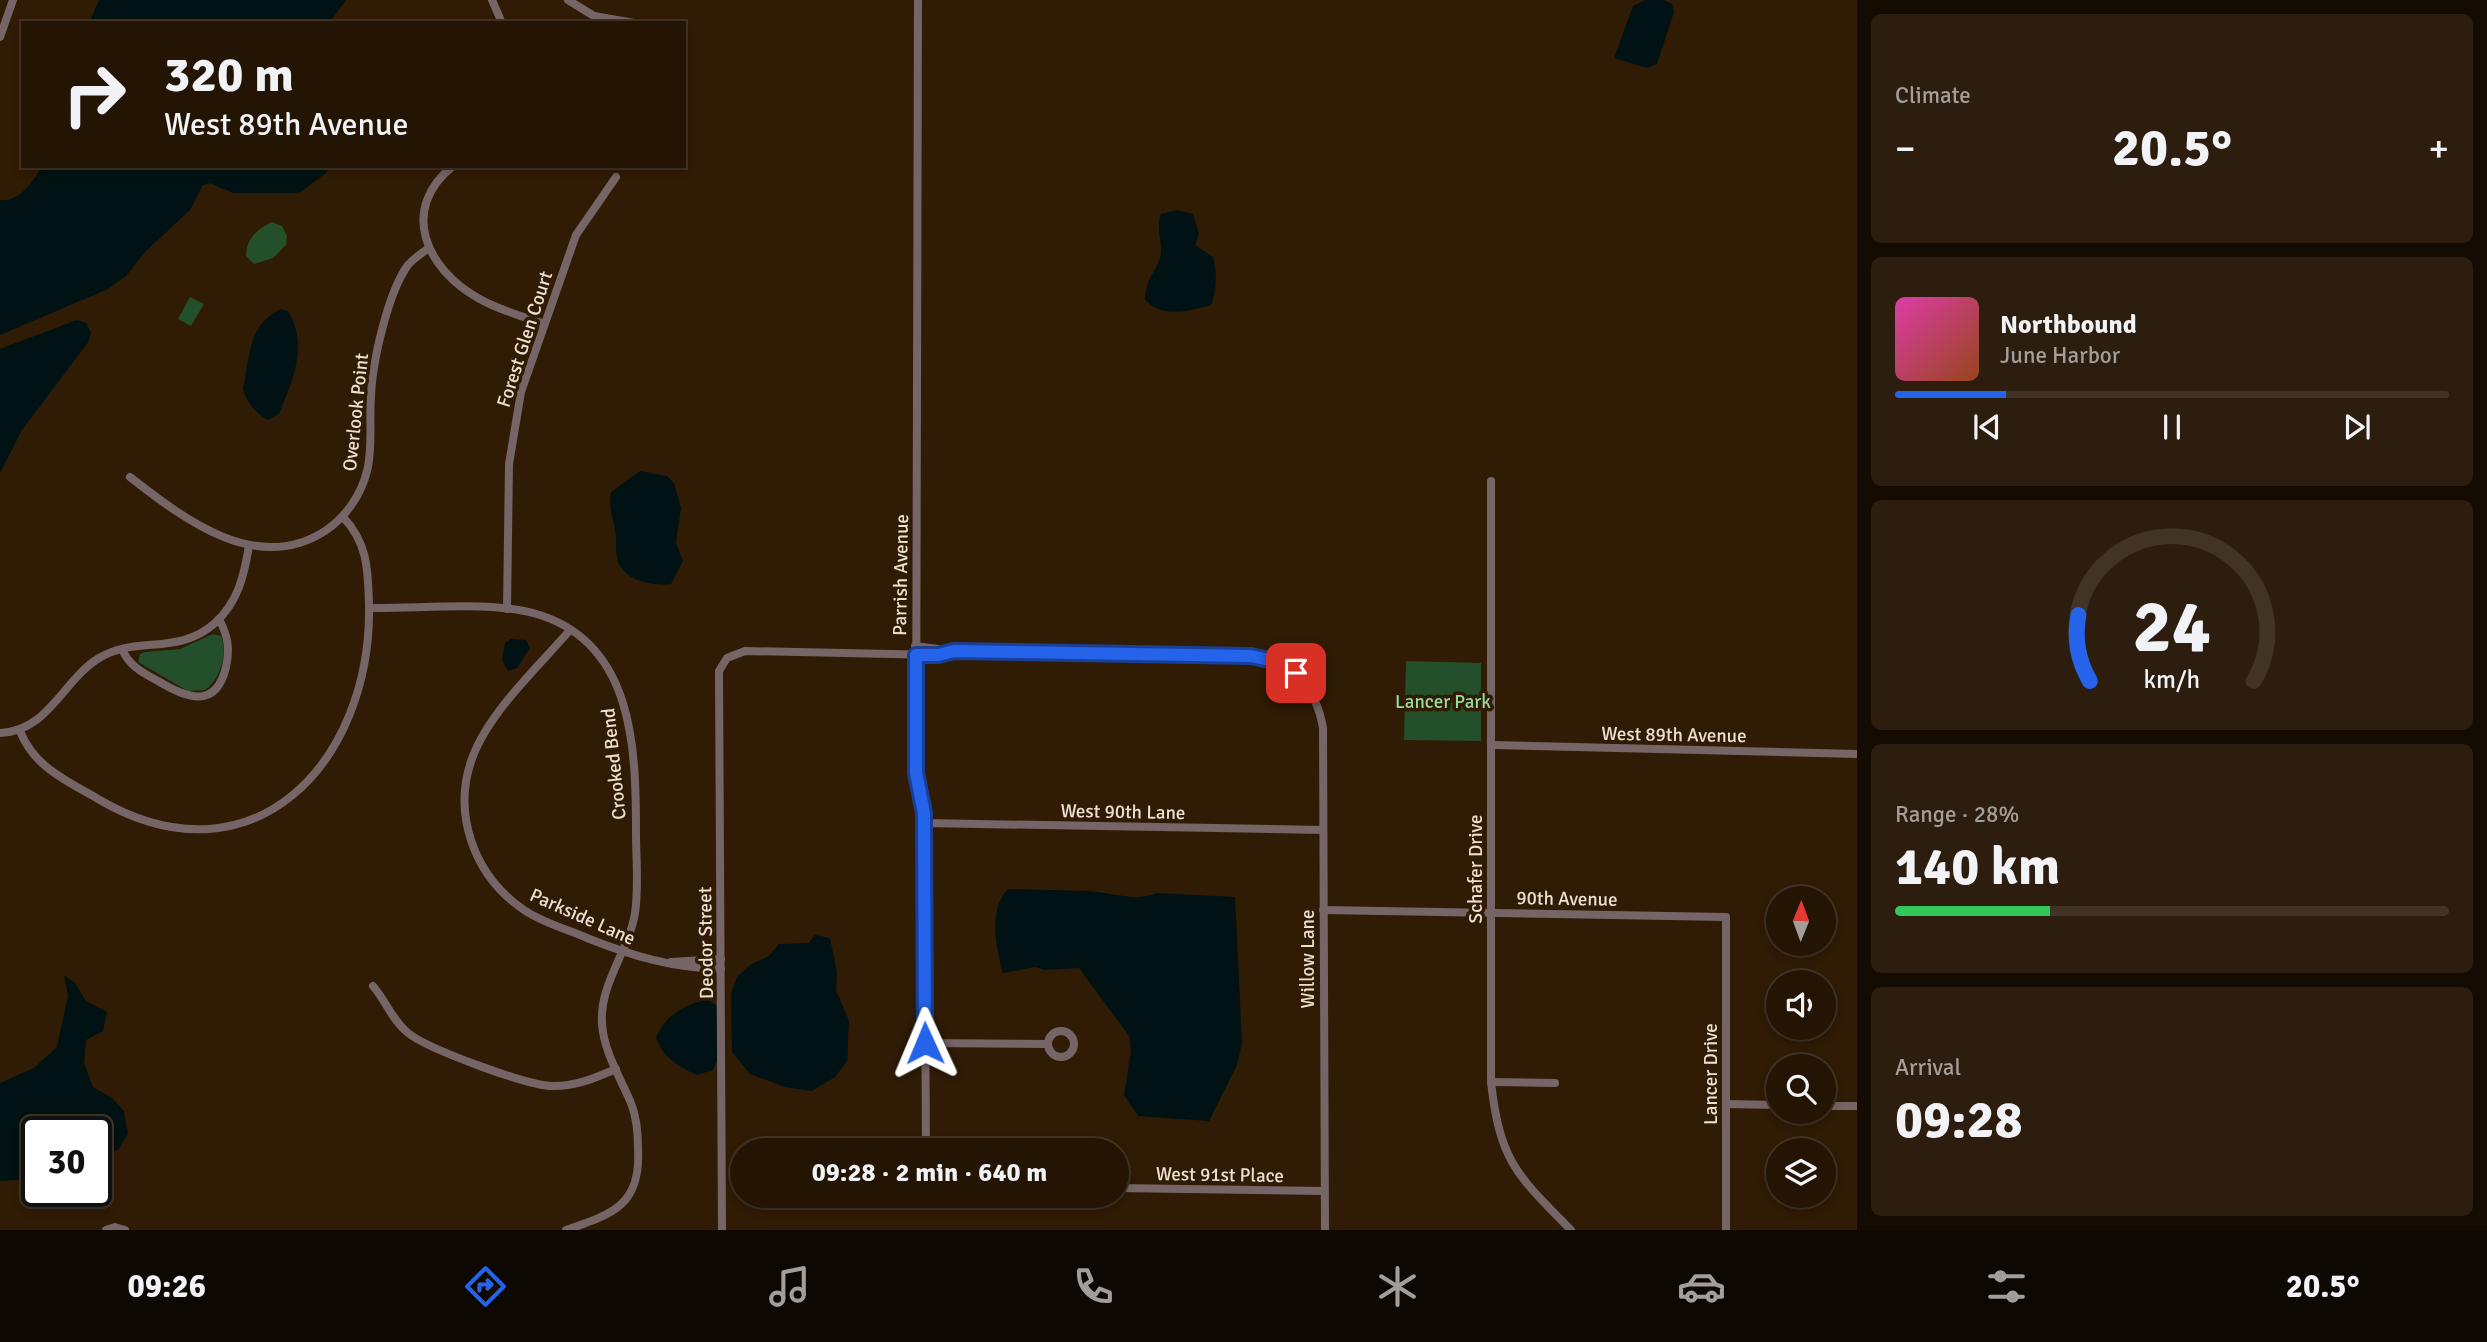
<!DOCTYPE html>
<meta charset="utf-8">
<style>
body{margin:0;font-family:Signika,sans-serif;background:#2c1d0e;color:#f1f3f6;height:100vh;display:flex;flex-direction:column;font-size:26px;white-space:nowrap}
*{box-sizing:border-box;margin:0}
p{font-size:23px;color:#a39e9a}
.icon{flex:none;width:38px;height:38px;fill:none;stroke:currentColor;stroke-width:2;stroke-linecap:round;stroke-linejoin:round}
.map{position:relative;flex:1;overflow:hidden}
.drawer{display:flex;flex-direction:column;gap:14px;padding:14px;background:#140b02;width:630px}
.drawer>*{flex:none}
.hud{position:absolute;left:21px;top:21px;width:665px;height:147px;border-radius:0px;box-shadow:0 4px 10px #0003,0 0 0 2px #413326;background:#241404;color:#f1f3f6;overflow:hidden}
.needle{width:46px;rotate:1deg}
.buttons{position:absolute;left:1766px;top:886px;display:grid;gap:14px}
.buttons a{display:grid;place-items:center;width:70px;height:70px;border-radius:50%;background:#241404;box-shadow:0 4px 10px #0003,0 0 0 2px #413326;font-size:35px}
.speed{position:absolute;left:21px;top:1116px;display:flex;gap:14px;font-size:35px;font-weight:700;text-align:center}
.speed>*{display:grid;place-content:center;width:91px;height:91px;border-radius:50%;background:#241404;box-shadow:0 4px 10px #0003,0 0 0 2px #413326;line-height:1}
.speed .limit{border:4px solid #111;border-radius:10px;background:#fff;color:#111}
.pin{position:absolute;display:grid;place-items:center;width:60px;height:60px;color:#fff;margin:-30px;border-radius:14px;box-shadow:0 4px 10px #0006}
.me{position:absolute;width:77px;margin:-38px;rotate:359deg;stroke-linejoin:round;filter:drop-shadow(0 0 5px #0008)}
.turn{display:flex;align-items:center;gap:24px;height:147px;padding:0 28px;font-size:32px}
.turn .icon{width:91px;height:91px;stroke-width:2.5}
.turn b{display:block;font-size:49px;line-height:60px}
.big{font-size:52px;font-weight:700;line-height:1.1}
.drawer .widget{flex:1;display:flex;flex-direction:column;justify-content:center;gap:10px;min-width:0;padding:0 24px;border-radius:10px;background:#2c1d0e}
.drawer .dial{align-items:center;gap:0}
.dial svg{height:182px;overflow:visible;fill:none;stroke:#413326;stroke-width:7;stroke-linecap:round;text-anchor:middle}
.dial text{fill:#f1f3f6;stroke:none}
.song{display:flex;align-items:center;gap:21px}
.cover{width:84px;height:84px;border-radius:10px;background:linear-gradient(135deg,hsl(320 70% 55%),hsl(20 70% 35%))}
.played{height:7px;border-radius:4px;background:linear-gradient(90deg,#2563eb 20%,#413326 20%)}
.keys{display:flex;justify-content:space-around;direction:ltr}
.heat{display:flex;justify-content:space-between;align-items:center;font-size:38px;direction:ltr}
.charge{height:10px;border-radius:5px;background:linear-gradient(90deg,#34c759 28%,#413326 0)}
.trip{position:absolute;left:730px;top:1138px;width:399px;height:70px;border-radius:35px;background:#241404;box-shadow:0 4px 10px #0003,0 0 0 2px #413326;font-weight:700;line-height:70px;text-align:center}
.dock{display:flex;height:112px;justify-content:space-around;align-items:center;background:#0e0802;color:#a39e9a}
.dock .icon{width:49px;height:49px}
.dock .active{color:#2563eb}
.dock b{font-size:32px;color:#f1f3f6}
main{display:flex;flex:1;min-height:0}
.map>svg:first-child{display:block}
</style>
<main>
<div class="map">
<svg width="1857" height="1230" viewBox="0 0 1857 1230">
<rect width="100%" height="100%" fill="#301b05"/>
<!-- green -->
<g fill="#234f2b">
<path d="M272 222 282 226 287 236 286 245 273 258 254 264 246 256C246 239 257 229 272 222Z"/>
<polygon points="190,297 204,304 191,326 178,319"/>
<path d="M213 634 221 636C228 654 220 680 205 690L188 691 138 662 140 654 145 652 180 649Z"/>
<polygon points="1406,661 1481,663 1481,741 1404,740"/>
</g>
<!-- water -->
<g fill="#001213">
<polygon points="99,0 346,0 329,23 89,23"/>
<polygon points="1645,0 1664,0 1672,4 1674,12 1657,64 1647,68 1614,58 1633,6"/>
<path d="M42 166H328L327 172 301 192 293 193H233L210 183 203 185 190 210 146 251 126 276 108 289 0 335V200C20 203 34 180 42 166Z"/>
<path d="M1178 210 1193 214 1199 234 1195 245 1213 257C1217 274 1217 289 1211 305 1190 311 1160 319 1145 299 1146 278 1154 275 1160 258 1164 245 1155 229 1161 214Z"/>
<path d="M281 309 289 312C308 348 293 379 279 414L268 420C256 414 246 401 243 389 250 356 248 324 281 309Z"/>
<polygon points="77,320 86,323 91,332 89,341 22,430 0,473 0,349"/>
<path d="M640 471 667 476 674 483 681 508 676 543 683 561 671 584C652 586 621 581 617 557 615 548 617 539 615 530 612 515 609 507 611 492Z"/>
<polygon points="511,639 526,640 530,648 517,668 508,671 502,660 505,643"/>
<path d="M1008 889C1034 890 1060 890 1086 891 1108 891 1135 903 1156 893L1235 897 1242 1043 1237 1065 1209 1121 1138 1116 1124 1095 1131 1051 1129 1036 1079 968 1045 970 1035 967 1003 973C996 949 988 909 1008 889Z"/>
<polygon points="815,935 830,938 837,972 836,990 849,1021 847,1061 835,1077 812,1091 785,1087 750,1074 732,1052 731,993 737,977 750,965 769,956 779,944 809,943"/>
<polygon points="64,975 75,983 86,1001 107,1012 103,1031 86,1040 84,1063 93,1087 112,1098 124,1111 128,1134 118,1150 96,1155 96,1132 37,1132 37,1173 17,1180 0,1181 0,1083 34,1068 57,1047 68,996"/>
<path d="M708 1000 717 1006V1060L713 1070 697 1075C677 1066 664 1058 656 1038 664 1016 686 1003 708 1000Z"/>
</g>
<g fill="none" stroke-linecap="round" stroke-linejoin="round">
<!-- minor -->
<g stroke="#756567" stroke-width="8">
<polyline points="492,0 502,23"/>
<polyline points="568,0 594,16 634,23"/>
<polyline points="918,0 916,773 924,813 926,1150"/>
<polyline points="0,37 13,0"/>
<path d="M453 166C399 209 426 269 478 298 498 310 522 316 544 324"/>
<path d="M130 477C185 520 257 575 325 531 346 517 361 495 367 471 373 448 369 421 371 397 372 363 388 292 408 265 414 258 422 253 429 248"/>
<path d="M1491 481V1082C1500 1162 1517 1175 1571 1230"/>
<path d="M369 608C417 609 488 601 533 613 634 640 636 748 636 833 636 859 639 887 635 913 629 951 599 984 602 1024 604 1052 620 1077 631 1103 637 1118 638 1134 638 1149 641 1205 613 1214 566 1230"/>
<polyline points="507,609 509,464 521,392 576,235 616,177"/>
<path d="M570 630C539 666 490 711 473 756 451 813 474 876 524 910 543 923 567 929 587 938 632 956 673 968 721 969"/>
<path d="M122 649C129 666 143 673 158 681 186 698 216 710 226 667 230 648 228 636 219 619"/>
<path d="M954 651 1251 656C1292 665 1316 686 1323 728L1325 1230"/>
<path d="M20 731C34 767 66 780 98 799 253 890 372 762 369 605 368 571 368 543 343 517"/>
<path d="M0 733C49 731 62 681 99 658 137 635 178 656 215 623 238 602 244 576 249 546"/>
<polyline points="1491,745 1857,754"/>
<polyline points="924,823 1323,830"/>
<polyline points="1323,910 1726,917 1726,1230"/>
<polyline points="671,962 721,959"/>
<path d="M373 986C386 1001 392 1020 408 1033 428 1049 530 1087 554 1086 577 1086 595 1078 616 1069"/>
<circle cx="1061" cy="1044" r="13"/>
<polyline points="925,1043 1048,1044"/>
<polyline points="1491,1082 1555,1083"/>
<polyline points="1726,1104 1778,1105"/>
<polyline points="1824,1106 1857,1106"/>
<polyline points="1116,1188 1324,1191"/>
<polyline points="106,1230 115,1227 125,1230"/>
<polyline points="722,1230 719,671 727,658 745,651 938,655 954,651 915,646"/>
</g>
</g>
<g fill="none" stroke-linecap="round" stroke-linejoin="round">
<!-- route casing -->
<g stroke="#184099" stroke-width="18">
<polyline id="route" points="925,1043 924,813 916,773 916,655 938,655 954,651 1251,656 1274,661 1296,673"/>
</g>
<!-- route -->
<use href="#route" stroke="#2563eb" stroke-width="12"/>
</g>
<g text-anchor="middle" stroke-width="7" stroke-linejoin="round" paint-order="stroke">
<!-- street labels -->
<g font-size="19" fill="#eddfd2" stroke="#301b05">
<text transform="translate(524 339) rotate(-72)" y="7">Forest Glen Court</text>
<text transform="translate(355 412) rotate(-84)" y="7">Overlook Point</text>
<text transform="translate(900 575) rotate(-89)" y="7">Parrish Avenue</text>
<text transform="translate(1674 734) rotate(1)" y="7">West 89th Avenue</text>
<text transform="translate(613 764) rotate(-96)" y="7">Crooked Bend</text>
<text transform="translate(1123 811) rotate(1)" y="7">West 90th Lane</text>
<text transform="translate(1475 869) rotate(-90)" y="7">Schafer Drive</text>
<text transform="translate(1567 898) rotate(1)" y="7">90th Avenue</text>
<text transform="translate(583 916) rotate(24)" y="7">Parkside Lane</text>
<text transform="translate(705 943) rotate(-91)" y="7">Deodor Street</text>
<text transform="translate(1307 959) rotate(-90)" y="7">Willow Lane</text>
<text transform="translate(1710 1074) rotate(-90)" y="7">Lancer Drive</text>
<text transform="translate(1220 1174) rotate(1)" y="7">West 91st Place</text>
</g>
<!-- park labels -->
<g font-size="19" fill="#96da9f" stroke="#301b05">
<text x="1443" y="708">Lancer Park</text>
</g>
</g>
</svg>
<div class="buttons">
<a><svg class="needle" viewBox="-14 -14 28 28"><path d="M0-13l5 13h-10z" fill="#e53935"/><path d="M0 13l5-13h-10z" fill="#a39e9a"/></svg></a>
<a><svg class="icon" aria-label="sound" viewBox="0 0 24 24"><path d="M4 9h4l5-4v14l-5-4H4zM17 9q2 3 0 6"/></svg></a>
<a><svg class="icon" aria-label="search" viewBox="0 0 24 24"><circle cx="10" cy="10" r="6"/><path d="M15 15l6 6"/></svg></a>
<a><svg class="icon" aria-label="layers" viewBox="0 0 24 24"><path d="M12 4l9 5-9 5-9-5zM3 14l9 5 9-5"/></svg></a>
</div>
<div class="speed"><div class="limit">30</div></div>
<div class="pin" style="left:1296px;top:673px;background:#d93025"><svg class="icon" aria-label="arrive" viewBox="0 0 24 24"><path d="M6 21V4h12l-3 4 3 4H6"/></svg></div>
<svg class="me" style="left:925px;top:1043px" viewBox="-20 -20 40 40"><path d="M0-17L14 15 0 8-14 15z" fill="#2563eb" stroke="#fff" stroke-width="4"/></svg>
<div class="trip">09:28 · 2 min · 640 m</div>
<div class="hud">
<div class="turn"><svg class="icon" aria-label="right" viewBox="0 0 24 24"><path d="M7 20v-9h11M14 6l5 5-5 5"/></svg><div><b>320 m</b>West 89th Avenue</div></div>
</div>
</div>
<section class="drawer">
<div class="widget"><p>Climate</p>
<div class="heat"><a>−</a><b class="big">20.5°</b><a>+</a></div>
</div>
<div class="widget">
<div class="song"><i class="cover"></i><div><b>Northbound</b><p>June Harbor</p></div></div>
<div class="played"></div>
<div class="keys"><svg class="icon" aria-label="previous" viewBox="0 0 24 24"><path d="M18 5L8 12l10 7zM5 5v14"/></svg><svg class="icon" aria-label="pause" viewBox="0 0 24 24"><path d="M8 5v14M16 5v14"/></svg><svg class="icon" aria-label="next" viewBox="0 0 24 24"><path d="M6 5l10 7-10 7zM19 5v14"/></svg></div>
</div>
<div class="widget dial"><svg viewBox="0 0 100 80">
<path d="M14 69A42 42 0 1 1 86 69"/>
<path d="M14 69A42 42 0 0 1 9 40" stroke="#2563eb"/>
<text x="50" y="56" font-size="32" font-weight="700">24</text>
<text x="50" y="72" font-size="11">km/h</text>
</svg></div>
<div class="widget"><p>Range · 28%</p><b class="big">140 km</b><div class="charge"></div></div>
<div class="widget"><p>Arrival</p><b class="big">09:28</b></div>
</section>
</main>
<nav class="dock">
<b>09:26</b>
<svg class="icon active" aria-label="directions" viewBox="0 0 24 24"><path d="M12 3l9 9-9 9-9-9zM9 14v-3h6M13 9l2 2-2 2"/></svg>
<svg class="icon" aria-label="music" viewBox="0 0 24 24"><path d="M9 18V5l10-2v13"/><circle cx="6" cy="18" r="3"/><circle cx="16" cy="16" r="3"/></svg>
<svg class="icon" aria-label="phone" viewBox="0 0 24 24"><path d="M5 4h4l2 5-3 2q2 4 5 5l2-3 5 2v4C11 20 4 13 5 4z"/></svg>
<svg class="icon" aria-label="climate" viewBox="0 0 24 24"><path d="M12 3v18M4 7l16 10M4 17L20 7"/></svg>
<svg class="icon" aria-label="car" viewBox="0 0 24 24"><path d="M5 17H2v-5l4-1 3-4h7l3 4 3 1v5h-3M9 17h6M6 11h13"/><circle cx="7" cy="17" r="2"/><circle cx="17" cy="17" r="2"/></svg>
<svg class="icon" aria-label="filters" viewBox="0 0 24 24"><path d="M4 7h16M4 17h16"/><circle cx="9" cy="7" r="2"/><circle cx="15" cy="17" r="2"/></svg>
<b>20.5°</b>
</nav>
